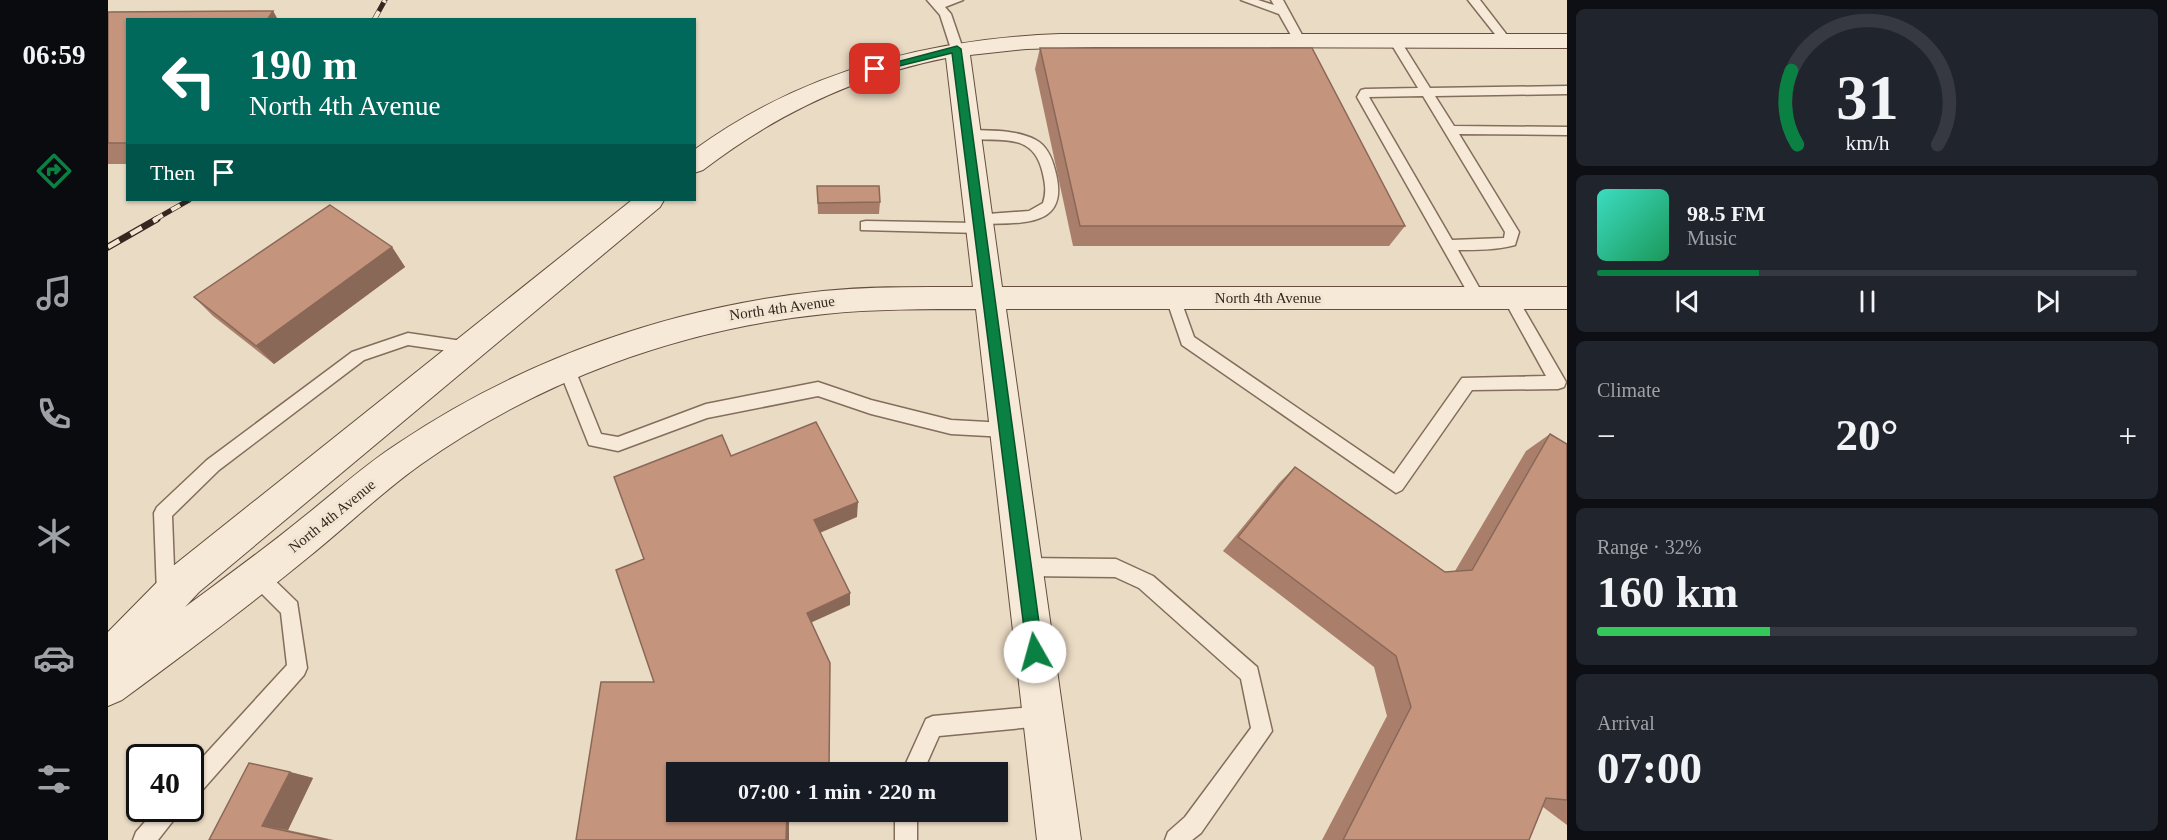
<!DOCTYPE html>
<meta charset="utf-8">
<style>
body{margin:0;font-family:Georgia,serif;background:#20242c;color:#f1f3f6;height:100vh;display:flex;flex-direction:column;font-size:22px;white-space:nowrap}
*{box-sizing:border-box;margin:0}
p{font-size:20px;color:#9ea1a6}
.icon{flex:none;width:33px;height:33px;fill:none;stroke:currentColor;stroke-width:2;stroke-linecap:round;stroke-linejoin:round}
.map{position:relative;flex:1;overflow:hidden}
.side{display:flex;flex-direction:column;gap:9px;padding:9px;background:#0d0f14;width:600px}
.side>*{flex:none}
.guide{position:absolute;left:18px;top:18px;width:570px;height:183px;border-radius:0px;box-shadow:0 2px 4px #0004;background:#00695c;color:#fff;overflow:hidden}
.speed{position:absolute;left:18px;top:744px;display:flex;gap:12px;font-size:30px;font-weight:700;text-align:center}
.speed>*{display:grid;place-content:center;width:78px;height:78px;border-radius:50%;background:#171b24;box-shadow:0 2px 4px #0004;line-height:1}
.speed .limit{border:3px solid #111;border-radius:9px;background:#fff;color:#111}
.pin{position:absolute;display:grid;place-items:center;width:51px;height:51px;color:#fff;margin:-26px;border-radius:12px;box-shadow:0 3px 9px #0006}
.me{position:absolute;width:66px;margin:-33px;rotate:353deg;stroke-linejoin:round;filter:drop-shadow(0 0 4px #0008)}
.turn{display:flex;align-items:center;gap:21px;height:126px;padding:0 24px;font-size:27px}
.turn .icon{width:78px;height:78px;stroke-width:2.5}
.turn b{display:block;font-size:42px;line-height:51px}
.then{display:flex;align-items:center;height:57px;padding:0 24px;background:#0003;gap:12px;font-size:22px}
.big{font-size:45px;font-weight:800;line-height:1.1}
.side .card{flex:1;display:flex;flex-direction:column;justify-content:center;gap:9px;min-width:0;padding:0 21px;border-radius:9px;background:#20242c}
.side .dial{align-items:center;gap:0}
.dial svg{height:156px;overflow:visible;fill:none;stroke:#363941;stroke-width:7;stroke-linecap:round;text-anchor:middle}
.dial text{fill:#f1f3f6;stroke:none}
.song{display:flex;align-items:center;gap:18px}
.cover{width:72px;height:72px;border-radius:9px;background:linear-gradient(135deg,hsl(170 70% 55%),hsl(150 70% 35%))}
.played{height:6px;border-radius:3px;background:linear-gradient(90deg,#0b8043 30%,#363941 30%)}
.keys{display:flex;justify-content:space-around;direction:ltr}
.heat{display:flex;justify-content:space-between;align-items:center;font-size:33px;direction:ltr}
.charge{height:9px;border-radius:4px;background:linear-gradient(90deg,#34c759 32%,#363941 0)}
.trip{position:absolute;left:558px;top:762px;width:342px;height:60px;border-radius:0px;background:#171b24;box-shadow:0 2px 4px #0004;font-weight:800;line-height:60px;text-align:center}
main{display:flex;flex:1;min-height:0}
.tab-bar{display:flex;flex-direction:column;width:108px;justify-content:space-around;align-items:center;background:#090b0e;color:#9ea1a6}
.tab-bar .icon{width:42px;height:42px}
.tab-bar .current{color:#0b8043}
.tab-bar b{font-size:27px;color:#f1f3f6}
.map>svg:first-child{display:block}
</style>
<main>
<nav class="tab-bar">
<b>06:59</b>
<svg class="icon current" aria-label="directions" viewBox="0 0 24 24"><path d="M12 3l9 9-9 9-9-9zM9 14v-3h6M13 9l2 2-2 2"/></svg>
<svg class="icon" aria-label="music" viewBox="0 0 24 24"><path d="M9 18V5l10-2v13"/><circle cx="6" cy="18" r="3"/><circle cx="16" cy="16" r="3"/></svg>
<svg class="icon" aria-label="phone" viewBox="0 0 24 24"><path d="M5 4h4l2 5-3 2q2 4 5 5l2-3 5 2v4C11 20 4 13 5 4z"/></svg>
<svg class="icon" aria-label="climate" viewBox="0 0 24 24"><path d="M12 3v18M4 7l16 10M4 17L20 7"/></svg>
<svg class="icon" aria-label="car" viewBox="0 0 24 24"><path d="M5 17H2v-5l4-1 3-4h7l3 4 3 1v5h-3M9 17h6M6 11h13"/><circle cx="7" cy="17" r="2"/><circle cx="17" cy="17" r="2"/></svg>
<svg class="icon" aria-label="filters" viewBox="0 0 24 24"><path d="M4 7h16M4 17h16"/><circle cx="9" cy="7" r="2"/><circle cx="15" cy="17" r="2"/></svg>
</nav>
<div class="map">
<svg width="1459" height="840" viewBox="0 0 1459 840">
<rect width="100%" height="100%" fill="#eadbc4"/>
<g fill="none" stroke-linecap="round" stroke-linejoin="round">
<!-- lane casing -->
<g stroke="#836d5c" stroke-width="3">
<g id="lane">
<polygon points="819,0 855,0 837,7 843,14 855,49 853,51 843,49 832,15"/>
<polygon points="1133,0 1150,0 1166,5 1163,0 1175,0 1198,42 1188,44 1171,14"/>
<polygon points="1360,0 1372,0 1402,39 1402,43 1394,43"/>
<path d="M1288 39 1292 40 1322 88 1459 86V94L1327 96 1346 126 1459 127V135L1351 134 1411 232 1407 245C1388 250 1370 250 1350 250L1377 298 1375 302H1365L1249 97 1253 90 1257 89 1310 88 1282 42ZM1315 96 1397 232 1396 238 1344 240 1261 97Z"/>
<path d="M860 130C882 131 907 129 928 140 939 146 944 158 947 170 963 227 916 223 875 224L879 228 872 233 753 230V222L758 221 867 223 864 219 866 215 921 211 935 203C939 191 937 182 934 170 923 128 886 145 855 137L854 134Z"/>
<polygon points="1065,292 1072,298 1086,337 1286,474 1354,378 1438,376 1395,298 1397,294 1407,294 1458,382 1456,387 1450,389 1364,390 1294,490 1288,493 1074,345 1058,298"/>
<polygon points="300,333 361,342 369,348 361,354 300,345 256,360 111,470 64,516 67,594 65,600 58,603 51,600 49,594 46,513 49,507 99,460 244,352"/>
<polygon points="458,361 464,362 466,367 493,434 510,437 598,404 710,382 763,400 843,420 898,423 904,425 906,430 904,435 898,437 843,434 763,414 710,396 599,418 510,451 481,445 450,367 452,362"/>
<polygon points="916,558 1008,559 1045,576 1149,667 1164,731 1093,833 1084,840 1057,840 1060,832 1077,817 1143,728 1133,679 1031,588 1007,577 916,576 909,573 907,567 909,561"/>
<polygon points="149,567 156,570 189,602 199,668 196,675 90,795 82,797 82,771 179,665 173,613 142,582 140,576 142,570"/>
<polygon points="935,706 942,709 945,716 942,723 935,726 831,736 815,772 794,772 818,719 825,716"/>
<polygon points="49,808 75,808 50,840 25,840 28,832"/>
<rect x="787" y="812" width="22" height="28"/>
</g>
</g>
<!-- secondary casing -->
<g stroke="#654e3f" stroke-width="2">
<path id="secondary" d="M952 34H1459V48L986 47 918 49 862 55 894 287H1459V309H898L973 840H929L868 309C817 309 767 309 717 314 571 329 432 380 312 465 273 493 240 525 203 555 142 605 78 653 14 700L0 706V632L65 566 524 200H556L552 207 91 592 77 607C116 578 155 550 193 519 225 494 255 466 289 444 417 358 563 307 715 291 765 286 815 287 865 287L838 58C748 76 668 114 595 170L586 173V150C694 71 821 39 952 34Z"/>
</g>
<!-- lane -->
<use href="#lane" fill="#f6e9d7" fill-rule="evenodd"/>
<!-- secondary -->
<use href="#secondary" fill="#f6e9d7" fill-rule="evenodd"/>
<!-- rail-far1 casing -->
<g stroke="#35271f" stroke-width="5">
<g id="rail-far1">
<polyline points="266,20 277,0"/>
<polyline points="46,220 81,200"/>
</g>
</g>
<!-- rail casing -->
<g stroke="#35271f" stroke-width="7">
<polyline id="rail" points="0,247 49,219"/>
</g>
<!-- rail-far1 -->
<use href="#rail-far1" stroke="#f2e6d3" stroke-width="4" stroke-dasharray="10" stroke-linecap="butt"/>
<!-- rail -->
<use href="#rail" stroke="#f2e6d3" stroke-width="4.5" stroke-dasharray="13" stroke-linecap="butt"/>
</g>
<!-- wall -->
<g fill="#a97f6c">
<polygon points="165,11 170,20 20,20 20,164 0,164 0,12"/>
<polygon points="932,48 1297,226 1281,246 965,246 927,69"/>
<polygon points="709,186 772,202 771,214 710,214"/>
<polygon points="284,247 297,267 166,364 105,316 86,297"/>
<polygon points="1442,434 1459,444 1459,825 1435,807 1421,840 1214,840 1279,716 1266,667 1115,551 1171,483 1187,467 1337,572 1347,571 1418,451"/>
<polygon points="182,772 205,778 180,830 226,840 101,840"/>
</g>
<!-- shaded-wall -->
<g fill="#8a6858">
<polygon points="165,11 170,20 159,20"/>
<polygon points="284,247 297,267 166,364 148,346"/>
<polygon points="750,502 749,517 707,535 706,520"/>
<polygon points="742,593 742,605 700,624 699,613"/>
<polygon points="182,772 205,778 180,830 154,826"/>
<polygon points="679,812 681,812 681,840 678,840"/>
</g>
<!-- building -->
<g fill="#c5947d" stroke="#8a6858" stroke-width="1.5">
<polygon points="165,11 159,20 20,20 20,143 0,143 0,12"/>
<polygon points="932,48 1204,48 1297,226 972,226"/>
<polygon points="709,186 771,186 772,202 710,203"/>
<polygon points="222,205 284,247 148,346 86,297"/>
<polygon points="708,422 750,502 706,520 742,593 699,613 722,663 721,772 568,772 568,812 679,812 678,840 468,840 493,682 546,682 508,570 536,559 506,477 614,435 623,456"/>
<polygon points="1442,434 1459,444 1459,800 1438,798 1421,840 1235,840 1303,707 1288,656 1130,537 1187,467 1337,572 1364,570"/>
<polygon points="141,763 182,772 154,826 220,840 101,840"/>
</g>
<!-- route -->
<polygon fill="#0b8043" stroke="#07532c" stroke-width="1.5" points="849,46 853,49 935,652 933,658 927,660 921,658 919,652 844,53 767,72 762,69"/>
<g text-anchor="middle" stroke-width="6" stroke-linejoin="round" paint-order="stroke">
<!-- street labels -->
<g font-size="15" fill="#35271f" stroke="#f2e6d3">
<text x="1160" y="303">North 4th Avenue</text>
<text transform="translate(674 308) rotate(-8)" y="5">North 4th Avenue</text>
<text transform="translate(224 516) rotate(-39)" y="5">North 4th Avenue</text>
</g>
</g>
</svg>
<div class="speed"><div class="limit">40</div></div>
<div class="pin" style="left:767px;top:69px;background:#d93025"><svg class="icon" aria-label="arrive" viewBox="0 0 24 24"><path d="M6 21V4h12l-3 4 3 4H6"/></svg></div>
<svg class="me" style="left:927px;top:652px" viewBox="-20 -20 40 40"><circle r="19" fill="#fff"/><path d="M0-13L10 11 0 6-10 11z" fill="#0b8043"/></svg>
<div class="trip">07:00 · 1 min · 220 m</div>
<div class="guide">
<div class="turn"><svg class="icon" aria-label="left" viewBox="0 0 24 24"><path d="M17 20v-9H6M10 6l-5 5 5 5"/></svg><div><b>190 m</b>North 4th Avenue</div></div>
<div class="then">Then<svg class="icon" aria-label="arrive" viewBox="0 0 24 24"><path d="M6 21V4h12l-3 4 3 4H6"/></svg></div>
</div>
</div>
<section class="side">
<div class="card dial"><svg viewBox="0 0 100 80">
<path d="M14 69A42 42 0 1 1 86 69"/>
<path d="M14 69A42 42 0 0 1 11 31" stroke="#0b8043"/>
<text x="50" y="56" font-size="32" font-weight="700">31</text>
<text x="50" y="72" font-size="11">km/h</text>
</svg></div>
<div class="card">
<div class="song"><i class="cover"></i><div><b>98.5 FM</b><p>Music</p></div></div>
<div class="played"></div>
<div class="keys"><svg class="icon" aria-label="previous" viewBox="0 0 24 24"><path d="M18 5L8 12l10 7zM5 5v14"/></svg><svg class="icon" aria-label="pause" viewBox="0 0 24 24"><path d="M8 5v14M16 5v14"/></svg><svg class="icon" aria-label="next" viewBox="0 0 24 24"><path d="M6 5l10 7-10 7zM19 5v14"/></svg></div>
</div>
<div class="card"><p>Climate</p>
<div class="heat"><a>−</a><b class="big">20°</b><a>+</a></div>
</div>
<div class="card"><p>Range · 32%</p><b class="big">160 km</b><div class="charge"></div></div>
<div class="card"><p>Arrival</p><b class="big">07:00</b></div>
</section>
</main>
